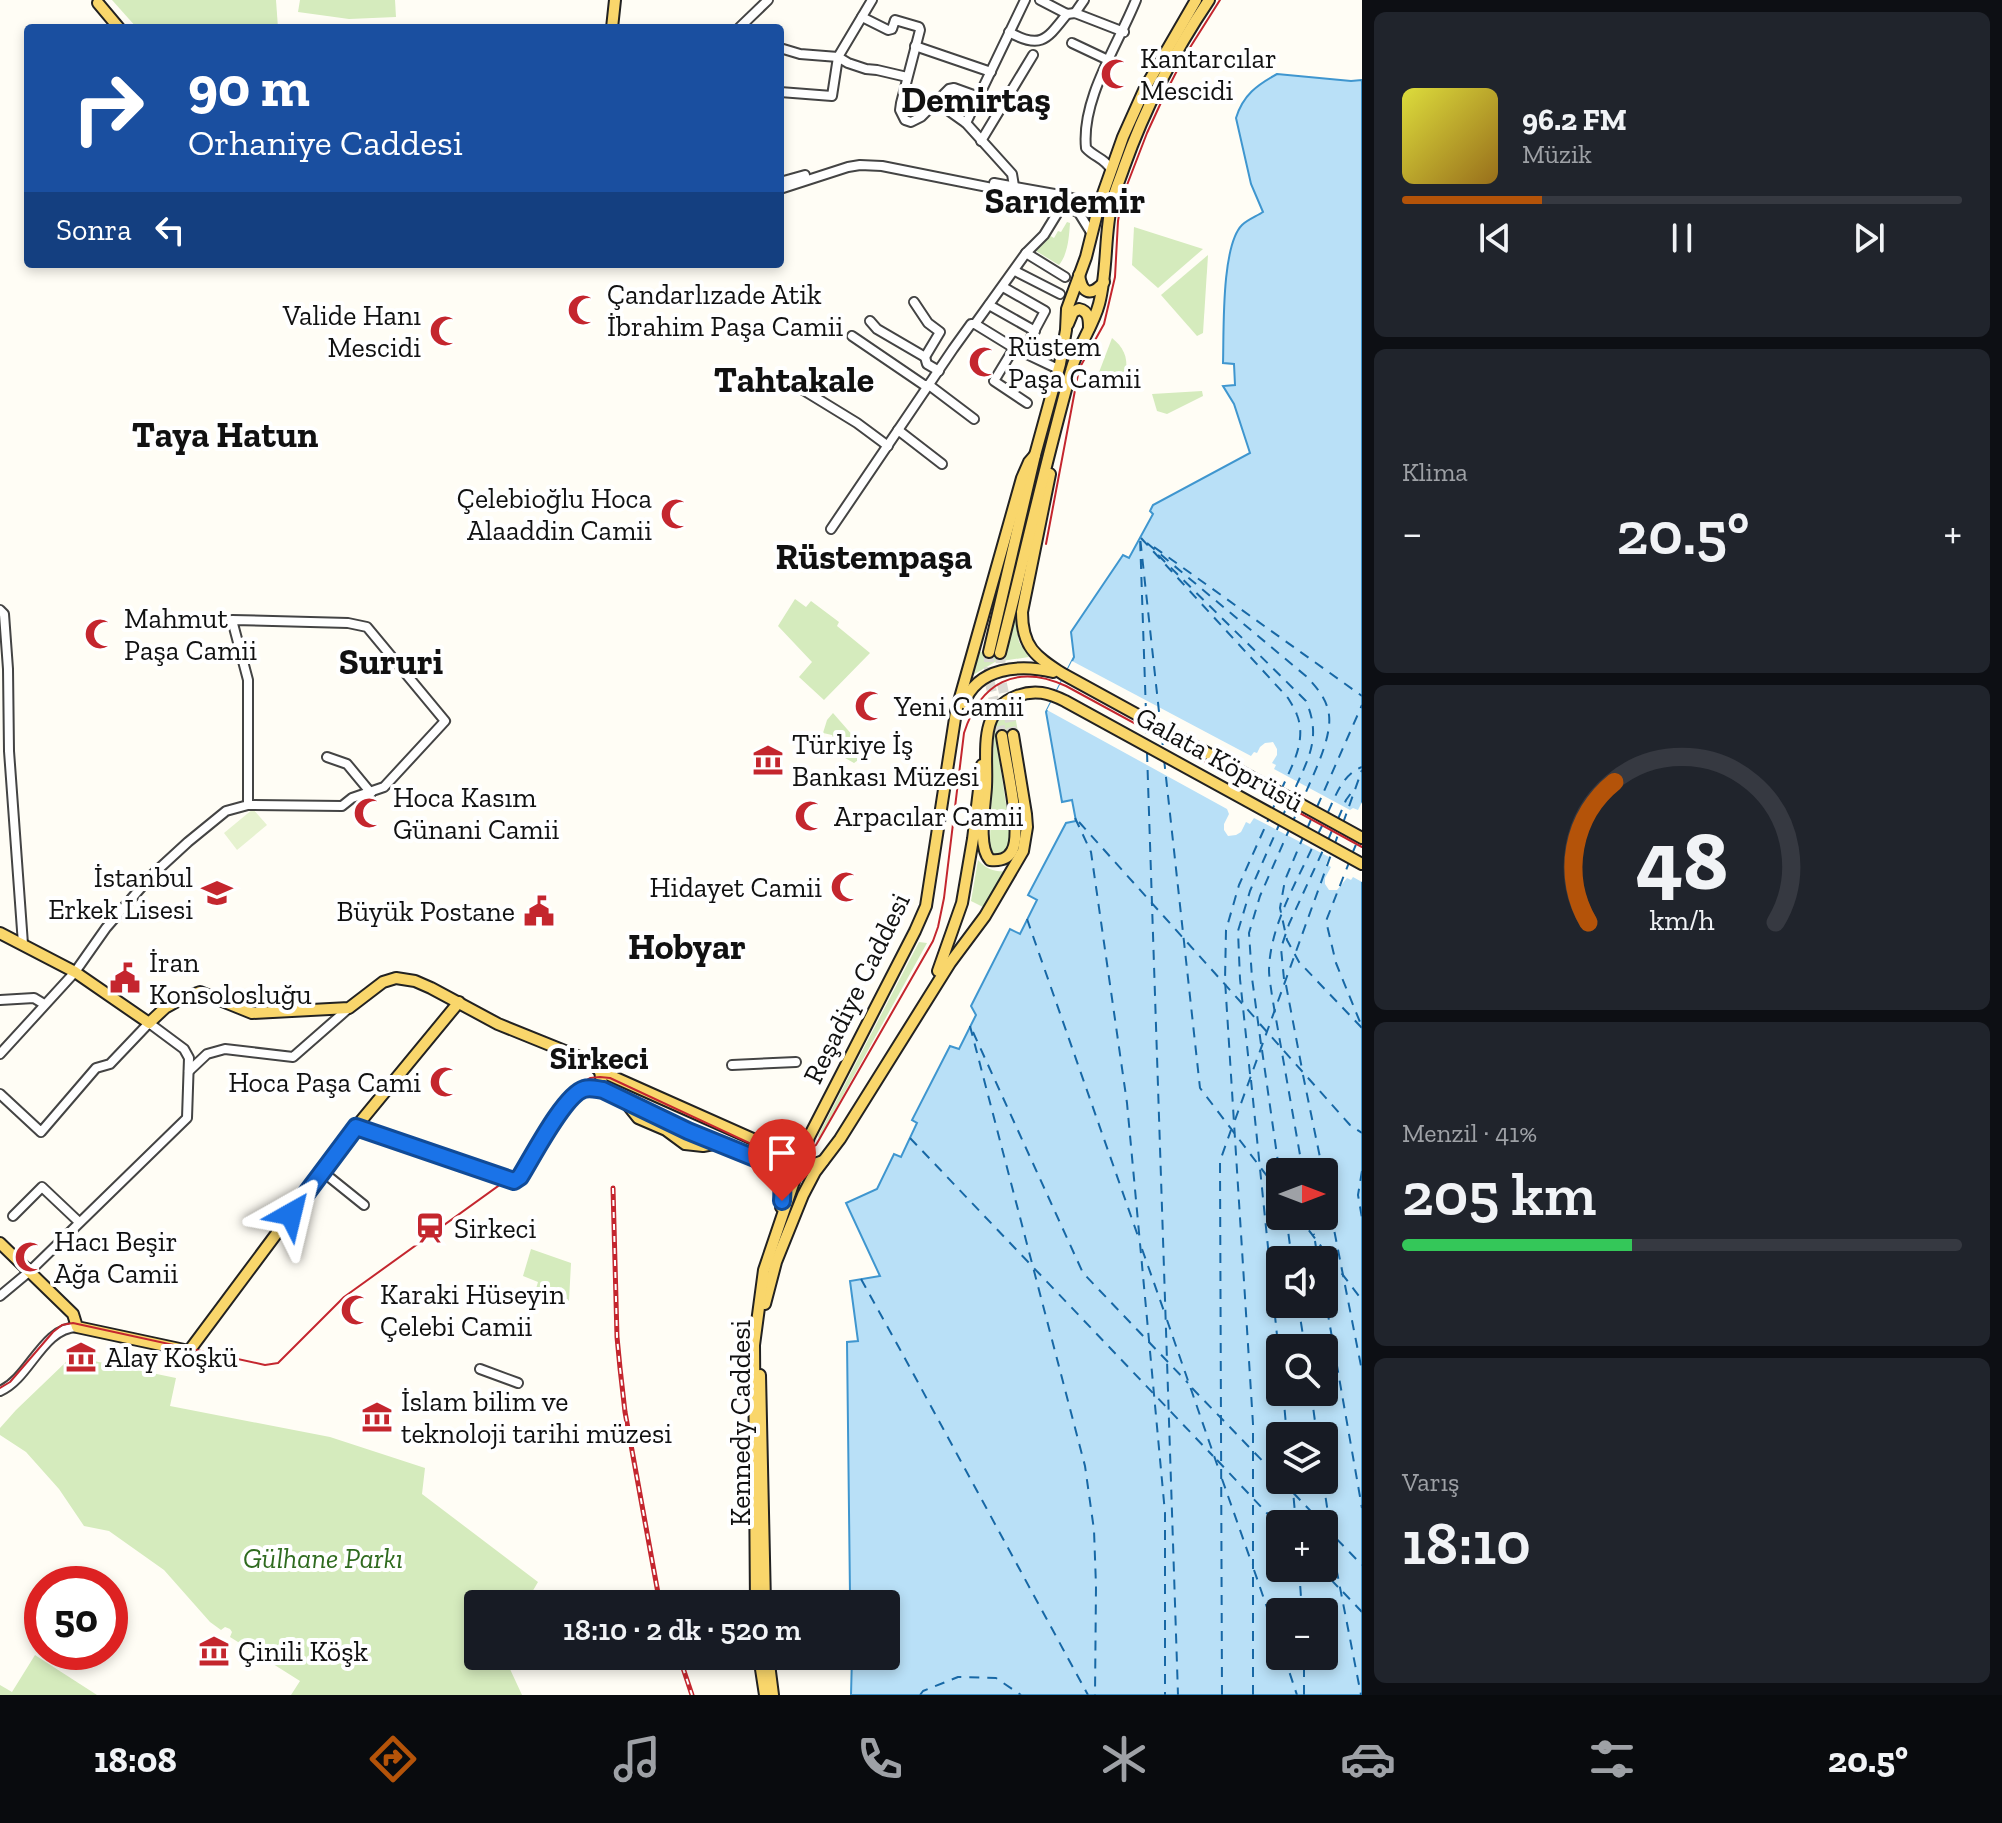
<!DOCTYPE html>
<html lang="tr">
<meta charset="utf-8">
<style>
body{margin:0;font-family:"Zilla Slab",serif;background:#20242c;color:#f1f3f6;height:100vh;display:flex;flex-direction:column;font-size:30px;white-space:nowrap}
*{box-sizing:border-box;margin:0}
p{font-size:26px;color:#9ea1a6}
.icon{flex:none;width:44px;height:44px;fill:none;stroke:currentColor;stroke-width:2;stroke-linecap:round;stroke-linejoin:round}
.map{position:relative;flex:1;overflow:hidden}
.drawer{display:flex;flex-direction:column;gap:12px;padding:12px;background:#0d0f14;width:640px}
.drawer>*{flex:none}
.hud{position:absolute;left:24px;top:24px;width:760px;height:244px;border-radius:8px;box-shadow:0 4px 12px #0003;background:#1a4fa0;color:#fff;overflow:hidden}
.needle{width:52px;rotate:90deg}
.fabs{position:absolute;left:1266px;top:1158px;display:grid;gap:16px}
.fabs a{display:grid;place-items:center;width:72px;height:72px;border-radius:8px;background:#171b24;box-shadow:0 4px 12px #0003;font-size:40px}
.speed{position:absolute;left:24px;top:1566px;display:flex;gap:16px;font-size:40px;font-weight:700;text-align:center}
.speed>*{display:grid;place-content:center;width:104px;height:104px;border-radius:50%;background:#171b24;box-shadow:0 4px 12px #0003;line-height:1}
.speed .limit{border:12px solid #d22;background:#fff;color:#111}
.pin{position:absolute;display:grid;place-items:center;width:68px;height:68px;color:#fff;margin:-82px -34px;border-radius:50% 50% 50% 0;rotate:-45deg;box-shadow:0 0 8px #0007}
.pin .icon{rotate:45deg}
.me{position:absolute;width:88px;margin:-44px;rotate:37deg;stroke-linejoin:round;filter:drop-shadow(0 0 6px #0008)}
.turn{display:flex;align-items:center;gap:28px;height:168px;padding:0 32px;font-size:36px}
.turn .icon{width:104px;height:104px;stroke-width:2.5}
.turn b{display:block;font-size:56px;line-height:68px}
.then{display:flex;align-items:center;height:76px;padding:0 32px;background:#0003;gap:16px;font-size:30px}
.big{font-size:60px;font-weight:600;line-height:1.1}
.drawer .tile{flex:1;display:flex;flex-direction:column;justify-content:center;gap:12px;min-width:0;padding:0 28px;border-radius:12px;background:#20242c}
.drawer .dial{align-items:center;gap:0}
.dial svg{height:208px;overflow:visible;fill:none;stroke:#363941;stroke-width:7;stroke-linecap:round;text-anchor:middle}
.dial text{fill:#f1f3f6;stroke:none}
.song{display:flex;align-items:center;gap:24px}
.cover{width:96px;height:96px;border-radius:12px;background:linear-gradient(135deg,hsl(60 70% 55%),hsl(40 70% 35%))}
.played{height:8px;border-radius:4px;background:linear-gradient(90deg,#b45309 25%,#363941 25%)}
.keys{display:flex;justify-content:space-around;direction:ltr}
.heat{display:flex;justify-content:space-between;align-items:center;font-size:44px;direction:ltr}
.charge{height:12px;border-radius:6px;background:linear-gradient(90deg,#34c759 41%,#363941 0)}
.trip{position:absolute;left:464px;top:1590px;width:436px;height:80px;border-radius:8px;background:#171b24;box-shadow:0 4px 12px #0003;font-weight:600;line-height:80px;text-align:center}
.tab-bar{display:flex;height:128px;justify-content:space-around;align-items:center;background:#090b0e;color:#9ea1a6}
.tab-bar .icon{width:56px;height:56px}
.tab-bar .on{color:#b45309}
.tab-bar b{font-size:36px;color:#f1f3f6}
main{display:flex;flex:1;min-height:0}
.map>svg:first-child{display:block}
</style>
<main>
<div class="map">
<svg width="1362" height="1695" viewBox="0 0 1362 1695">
<rect width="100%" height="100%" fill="#fffdf5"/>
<!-- green -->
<g fill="#d5ebbd">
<polygon points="112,0 276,0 278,28 137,28"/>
<polygon points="300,0 395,0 396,17 349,19 298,12"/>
<path d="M1067 222 1070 223C1069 237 1068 254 1059 265L1036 251 1049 235 1054 238 1058 231 1061 232Z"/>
<polygon points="1134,227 1203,249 1158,288 1132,265"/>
<polygon points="1208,255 1203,333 1197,336 1161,295"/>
<path d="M1112 338C1123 347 1128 356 1126 372L1110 377 1098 375Z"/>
<polygon points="1202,391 1203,396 1167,414 1157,411 1152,394"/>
<polygon points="795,599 806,607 811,601 839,622 837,626 870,653 824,700 799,677 812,662 778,626"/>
<polygon points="1015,616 1019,642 1029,657 995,662 973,675 978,652 1007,652"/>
<path d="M1013 704 1018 732 996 738 1011 837 1006 853 1001 856 994 855 991 851 990 839 994 736C995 720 1001 713 1013 704Z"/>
<polygon points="833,713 868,753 854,763 829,749 835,742 832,735 823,733 827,720"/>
<path d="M978 860C988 871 996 872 1010 871L983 907 971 901Z"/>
<polygon points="919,942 927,943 819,1139 818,1136"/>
<polygon points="531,1249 571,1263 569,1301 533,1299 538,1282 523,1276"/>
<polygon points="89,1360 176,1378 170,1406 330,1437 425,1468 422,1494 538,1582 525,1604 478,1604 478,1656 504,1656 522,1695 291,1695 300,1681 230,1637 232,1632 230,1629 225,1627 221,1630 210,1622 164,1570 109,1531 84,1526 59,1489 26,1452 0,1435 0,1428 16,1410 66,1362 71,1368 82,1368 87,1365"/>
<polygon points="35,1655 38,1657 97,1695 0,1695 0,1685 12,1692"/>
</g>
<!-- pitch -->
<polygon fill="#e6f2cf" points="253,809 267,825 237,850 224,833"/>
<!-- water -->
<path fill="#b9e0f7" stroke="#3f96cf" stroke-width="2" fill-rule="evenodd" d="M1277 74 1351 81 1362 80V1695H851L852 1656H886V1604H846L847 1598 850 1595 847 1342 858 1341 850 1281 880 1276 846 1203 877 1189 894 1154 901 1157 917 1123 912 1120 950 1046 959 1049 976 1015 971 1006 1010 929 1020 934 1037 900 1028 895 1066 823 1076 821 1072 800 1062 802 1046 712 1074 657 1071 632 1123 555 1129 558 1153 514 1150 511 1153 505 1250 453 1234 404 1223 386 1235 385 1234 364 1223 363C1224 333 1221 246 1242 225 1247 220 1257 216 1263 212L1251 184 1236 118C1243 95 1257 85 1277 74ZM1280 1172H1324V1216H1280ZM1280 1260H1324V1304H1280ZM1280 1348H1324V1392H1280ZM1280 1436H1324V1480H1280ZM1280 1524H1324V1568H1280ZM1280 1612H1324V1656H1280Z"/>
<!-- pier -->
<polygon fill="#fffdf5" points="1072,661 1251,756 1254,752 1257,753 1260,747 1265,743 1273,742 1277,749 1277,755 1272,763 1276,765 1274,769 1350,810 1353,808 1358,810 1362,802 1362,882 1353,877 1351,880 1347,878 1337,890 1329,890 1325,884 1325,878 1331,867 1326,864 1329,857 1254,818 1250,824 1246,822 1241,832 1236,835 1228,836 1224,830 1224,824 1229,814 1227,809 1047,710"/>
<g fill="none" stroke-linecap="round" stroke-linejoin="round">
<!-- ferry -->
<g stroke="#1768a6" stroke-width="2" stroke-dasharray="10 8" stroke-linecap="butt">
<path d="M1141 538 1288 698C1291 703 1295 709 1297 715 1307 740 1292 766 1282 788"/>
<path d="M1147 543 1307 677C1317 688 1327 699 1329 715 1332 739 1312 777 1303 799"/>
<polyline points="1154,547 1362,696"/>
<path d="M1158 555 1306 701C1322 738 1308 759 1293 793"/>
<polyline points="1146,713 1140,537 1160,721"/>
<polyline points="1146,724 1147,741"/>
<polyline points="1162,735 1163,749"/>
<polyline points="1147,752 1178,1695"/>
<polyline points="1164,759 1200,1088 1280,1193"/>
<polyline points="1317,807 1362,705"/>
<polyline points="1272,810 1278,798"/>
<path d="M1328 812C1336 795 1343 774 1362 767"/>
<polyline points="1283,815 1289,803"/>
<polyline points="1075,818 1091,852 1127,1103 1165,1513 1165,1695"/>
<polyline points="1338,819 1346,800 1354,789"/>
<polyline points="1293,821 1299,808"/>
<polyline points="1079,822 1256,1019"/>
<polyline points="1343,823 1362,770"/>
<polyline points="1307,829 1312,817"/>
<polyline points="1318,834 1324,822"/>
<polyline points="1304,835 1285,880 1280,908 1287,940 1299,962 1362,1028"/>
<polyline points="1328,840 1333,828"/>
<polyline points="1334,846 1340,829"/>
<polyline points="1352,854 1357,842"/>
<polyline points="1350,860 1326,921 1336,963 1362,1027"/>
<polyline points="1027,919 1139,1239"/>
<polyline points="1284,979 1281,948 1289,924 1325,846"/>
<polyline points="1286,985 1302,1069"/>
<polyline points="1260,1024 1350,1125 1362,1133"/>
<polyline points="970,1026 1085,1466 1094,1530 1096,1586 1095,1695"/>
<polyline points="973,1032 1083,1273 1188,1383"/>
<polyline points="1261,1044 1252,978 1249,933 1260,896 1289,830"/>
<polyline points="1262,1050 1280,1176"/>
<polyline points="1250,1074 1240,979 1238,931 1250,891 1279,825"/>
<polyline points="1303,1075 1323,1172"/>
<polyline points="1251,1080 1280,1365"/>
<polyline points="1235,1120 1332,852"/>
<polyline points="910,1138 1213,1456"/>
<polyline points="1362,1171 1358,1195 1362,1218"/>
<path d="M1303 1172 1272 996C1271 987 1269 978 1269 970 1270 926 1296 883 1314 844"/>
<polyline points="1324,1179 1362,1371"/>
<polyline points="1286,1216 1292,1260"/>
<polyline points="1298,1216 1362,1300"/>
<polyline points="1311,1216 1314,1235"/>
<polyline points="1315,1241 1318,1260"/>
<polyline points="1142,1249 1165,1314"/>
<polyline points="861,1279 902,1353 1088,1695"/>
<polyline points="1324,1292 1362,1508"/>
<polyline points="1298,1304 1305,1348"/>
<polyline points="1167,1320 1220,1473"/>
<polyline points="1192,1388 1280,1479"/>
<polyline points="1283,1392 1287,1436"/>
<polyline points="1311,1392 1317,1436"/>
<polyline points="1217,1460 1280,1527"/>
<polyline points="1222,1479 1252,1564"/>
<polyline points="1281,1480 1323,1524"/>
<polyline points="1292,1480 1296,1524"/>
<polyline points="1323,1480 1336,1567 1361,1695"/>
<polyline points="1324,1526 1362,1565"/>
<polyline points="1299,1568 1302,1612"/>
<polyline points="1320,1568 1338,1587"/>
<polyline points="1254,1570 1280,1645"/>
<polyline points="1343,1592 1362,1612"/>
<polyline points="1284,1656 1297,1695"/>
<polyline points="920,1695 923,1691 958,1677 996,1678 1021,1695"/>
<polyline points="1222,1695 1220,1161 1231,1130"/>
<polyline points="1253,1695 1253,1424 1225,980 1226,930 1239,885 1270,816"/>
<polyline points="1304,1695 1304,1656"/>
</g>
<!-- major-tunnel -->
<g stroke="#dbdad3" stroke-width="10" stroke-dasharray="10 5" stroke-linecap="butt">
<polyline points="989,652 989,679 1002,736"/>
<polyline points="1000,653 1002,684 1013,735"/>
</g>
<!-- minor casing -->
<g stroke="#444" stroke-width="12">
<g id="minor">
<polyline points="1040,0 1067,14 1075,13 1124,32"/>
<polyline points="1075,13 1084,0"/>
<polyline points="862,17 888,30 892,29 895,20 919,27 920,30 901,103 900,110 905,120 911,122 921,117 949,89 954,88 979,97"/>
<polyline points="739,28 768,0"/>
<path d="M1009 32C1041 50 1047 39 1067 14"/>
<polyline points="1072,43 1108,60"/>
<polyline points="915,46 991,72"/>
<polyline points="780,48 800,54 838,57 848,63 866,69 877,70 907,77"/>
<polyline points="780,92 832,96 838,57 872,0"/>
<polyline points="935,101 966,123 1012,174 1014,186"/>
<polyline points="966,123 1025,0"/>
<polyline points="981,141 1033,55"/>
<path d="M1111 170C1106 159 1094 157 1086 148 1081 99 1118 45 1136 0"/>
<polyline points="780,182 805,175"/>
<polyline points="994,183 1060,195 1099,205"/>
<polyline points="780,189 848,167 860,165 882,166 1057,201 1079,213 1092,234"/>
<polyline points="1026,253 1065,277"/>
<polyline points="1015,271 1060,294"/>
<polyline points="1003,287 1045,311 1023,352"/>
<polyline points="914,302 928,323 940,332 925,357"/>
<polyline points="989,305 1035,331"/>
<polyline points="870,321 877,329 925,357 927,364 939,371"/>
<polyline points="975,324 1014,348 1054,367"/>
<polyline points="852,336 924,385 929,385 974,419"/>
<polyline points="1014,348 994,381 1027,403"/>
<polyline points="795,385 857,423 888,446"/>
<polyline points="898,430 942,464"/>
<polyline points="831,529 953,349 971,324 975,324 1026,253 1044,235 1063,204"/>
<polyline points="0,610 4,614 8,669 9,751 23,944"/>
<polyline points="327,757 347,764 371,793"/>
<polyline points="0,1000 34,998 44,1004"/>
<polyline points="0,1054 75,972 106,928 151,876 188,842 226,811 248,805 342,806 352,798 384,787 445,721 367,627 348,623 232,620 248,680 248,805"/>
<polyline points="732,1065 796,1062"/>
<polyline points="189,1071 207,1054 225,1049 293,1057 349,1008"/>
<polyline points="0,1094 41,1132 96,1068 110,1064 149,1023 184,1049 189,1058 187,1118 30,1271 0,1296"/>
<path d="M356 1127 514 1181 523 1172C534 1154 565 1095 583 1089 590 1087 596 1089 603 1090"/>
<polyline points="323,1172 364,1205"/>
<polyline points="13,1216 42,1187 79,1222"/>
<polyline points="480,1369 518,1383"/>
<path d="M0 1391C30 1378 42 1328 77 1327"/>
</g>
</g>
<!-- major casing -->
<g stroke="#222" stroke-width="14">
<g id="major">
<polyline points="98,3 119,28"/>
<polyline points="612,28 615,0"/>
<path d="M1079 275C1082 294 1091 297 1104 282"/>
<path d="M1068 324 1073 312 1079 309C1089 311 1089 320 1089 328"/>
<path d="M1050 474 1022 612C1022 647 1035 656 1063 674L1362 838"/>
<polyline points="989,652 1035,455 1060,364 1066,330 1067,309 1086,257 1099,205 1123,137 1145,88 1196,0"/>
<path d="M1000 653C1024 559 1045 464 1071 371 1077 347 1093 327 1099 304 1108 270 1104 235 1112 202 1115 190 1120 179 1124 167 1145 108 1174 52 1209 0"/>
<path d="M964 703C978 667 1020 664 1053 672"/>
<path d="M1002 736C1005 760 1023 832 1012 851 1007 860 999 861 990 860 977 846 985 806 986 787 988 753 977 711 1017 696 1035 689 1049 693 1065 701L1362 864"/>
<path d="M0 933 75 972 149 1023 165 1008 183 998 200 992 252 1013 349 1008 383 982 396 978 415 981 431 988 498 1024 587 1060 600 1071 762 1143C780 1150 792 1150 807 1138"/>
<polyline points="938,971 962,903 973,839 982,765"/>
<polyline points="600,1071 603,1090 606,1093 688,1131 772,1165 798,1170 823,1161"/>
<polyline points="626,1103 638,1118 666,1130 685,1144 703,1146 719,1143"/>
<path d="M773 1166C785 1177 783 1192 781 1207"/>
<polyline points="0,1243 73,1314 77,1327 189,1351 356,1127 459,1002"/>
<polyline points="765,1304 776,1262 803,1195 815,1172 840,1139 950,963 985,916 1023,851 1027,827 1026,814 1013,735"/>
<polyline points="760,1375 765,1604"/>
<polyline points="756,1604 754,1345 764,1270 809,1137 915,931 926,906 956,712 1022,478 1029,462 1035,455"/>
<polyline points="759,1656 765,1695"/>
<polyline points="768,1656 773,1695"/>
</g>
</g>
<!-- minor -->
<use href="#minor" stroke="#fff" stroke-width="8"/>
<!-- major -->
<use href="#major" stroke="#f9d66b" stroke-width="10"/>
<!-- tram -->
<g stroke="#c4262e" stroke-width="2">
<polyline points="1046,544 1079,369 1104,324 1115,277 1118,221 1122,198 1147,133 1164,96 1184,57 1220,0"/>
<path d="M0 1388 10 1382 53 1332 62 1325 73 1323 265 1365 278 1363 344 1297 515 1174 562 1100 574 1088 590 1078 600 1077 610 1078 775 1155C791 1157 803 1154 816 1145L933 941 938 927 944 898 964 733C980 683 1016 663 1066 686L1362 847"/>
</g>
<!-- rail casing -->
<g stroke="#c4262e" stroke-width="5">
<g id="rail">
<polyline points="613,1188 617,1337 620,1368 625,1412 660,1604"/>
<polyline points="679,1656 692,1695"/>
</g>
</g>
<!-- rail -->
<use href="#rail" stroke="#fff" stroke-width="2" stroke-dasharray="6" stroke-linecap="butt"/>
</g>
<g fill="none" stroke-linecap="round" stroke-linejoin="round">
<!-- route casing -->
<g stroke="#114b97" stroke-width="20">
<path id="route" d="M291 1214 356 1127 514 1181 520 1177C532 1158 564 1095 584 1089 590 1087 596 1089 603 1090L688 1131 772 1165C783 1175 783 1187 782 1201"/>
</g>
<!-- route -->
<use href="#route" stroke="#1a73e8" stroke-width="14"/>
</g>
<!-- icons -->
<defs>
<g id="mosque-bare" transform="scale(2.4)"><path d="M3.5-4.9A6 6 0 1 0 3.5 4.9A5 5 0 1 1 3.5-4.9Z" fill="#c4262e" stroke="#fff" stroke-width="2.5" paint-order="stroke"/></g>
<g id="museum-bare" transform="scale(2.4)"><path d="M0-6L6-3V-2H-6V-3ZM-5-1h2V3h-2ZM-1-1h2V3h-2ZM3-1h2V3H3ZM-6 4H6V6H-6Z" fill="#c4262e" stroke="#fff" stroke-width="2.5" paint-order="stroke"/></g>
<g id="school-bare" transform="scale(2.4)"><path d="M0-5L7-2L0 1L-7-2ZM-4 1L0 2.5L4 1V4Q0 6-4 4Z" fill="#c4262e" stroke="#fff" stroke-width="2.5" paint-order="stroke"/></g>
<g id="civic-bare" transform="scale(2.4)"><path d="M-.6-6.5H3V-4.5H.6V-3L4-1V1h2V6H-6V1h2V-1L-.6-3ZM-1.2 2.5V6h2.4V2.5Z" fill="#c4262e" stroke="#fff" stroke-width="2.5" paint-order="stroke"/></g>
<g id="station-bare" transform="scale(2.4)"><path d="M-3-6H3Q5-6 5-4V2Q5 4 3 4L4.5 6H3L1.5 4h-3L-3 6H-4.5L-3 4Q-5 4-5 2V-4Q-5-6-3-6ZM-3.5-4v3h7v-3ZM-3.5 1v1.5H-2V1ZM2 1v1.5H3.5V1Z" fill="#c4262e" stroke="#fff" stroke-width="2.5" paint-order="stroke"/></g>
</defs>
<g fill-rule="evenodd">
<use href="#mosque-bare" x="1116" y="74"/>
<use href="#mosque-bare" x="583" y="310"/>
<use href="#mosque-bare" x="445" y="331"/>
<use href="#mosque-bare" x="984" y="362"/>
<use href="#mosque-bare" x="676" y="514"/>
<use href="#mosque-bare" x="100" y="634"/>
<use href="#mosque-bare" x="870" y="706"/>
<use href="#museum-bare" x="768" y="760"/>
<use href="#mosque-bare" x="369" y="813"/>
<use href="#mosque-bare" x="810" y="816"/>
<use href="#mosque-bare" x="846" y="887"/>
<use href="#school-bare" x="217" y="893"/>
<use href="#civic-bare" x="539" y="911"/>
<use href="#civic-bare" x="125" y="978"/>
<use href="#mosque-bare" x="445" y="1082"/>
<use href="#station-bare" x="430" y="1228"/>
<use href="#mosque-bare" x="30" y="1257"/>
<use href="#mosque-bare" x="356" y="1310"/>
<use href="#museum-bare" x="81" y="1357"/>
<use href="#museum-bare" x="377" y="1417"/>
<use href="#museum-bare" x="214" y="1651"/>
</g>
<g text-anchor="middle" stroke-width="8" stroke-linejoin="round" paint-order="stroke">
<!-- poi labels -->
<g font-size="28" fill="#111" stroke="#fff" text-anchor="start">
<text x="1140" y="68">Kantarcılar<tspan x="1140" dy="32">Mescidi</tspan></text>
<text x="607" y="304">Çandarlızade Atik<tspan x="607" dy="32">İbrahim Paşa Camii</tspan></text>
<text x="421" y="325" text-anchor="end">Valide Hanı<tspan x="421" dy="32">Mescidi</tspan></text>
<text x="1008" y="356">Rüstem<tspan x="1008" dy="32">Paşa Camii</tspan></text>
<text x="652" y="508" text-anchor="end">Çelebioğlu Hoca<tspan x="652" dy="32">Alaaddin Camii</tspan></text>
<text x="124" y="628">Mahmut<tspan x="124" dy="32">Paşa Camii</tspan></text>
<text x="894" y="716">Yeni Camii</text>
<text x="792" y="754">Türkiye İş<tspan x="792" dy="32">Bankası Müzesi</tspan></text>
<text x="393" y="807">Hoca Kasım<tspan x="393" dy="32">Günani Camii</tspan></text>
<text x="834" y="826">Arpacılar Camii</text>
<text x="193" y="887" text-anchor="end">İstanbul<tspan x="193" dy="32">Erkek Lisesi</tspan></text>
<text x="822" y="897" text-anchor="end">Hidayet Camii</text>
<text x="515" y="921" text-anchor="end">Büyük Postane</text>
<text x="149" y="972">İran<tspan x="149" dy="32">Konsolosluğu</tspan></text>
<text x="421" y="1092" text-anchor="end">Hoca Paşa Cami</text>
<text x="454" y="1238">Sirkeci</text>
<text x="54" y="1251">Hacı Beşir<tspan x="54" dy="32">Ağa Camii</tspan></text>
<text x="380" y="1304">Karaki Hüseyin<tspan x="380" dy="32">Çelebi Camii</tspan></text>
<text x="105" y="1367">Alay Köşkü</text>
<text x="401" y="1411">İslam bilim ve<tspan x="401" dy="32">teknoloji tarihi müzesi</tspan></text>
<text x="238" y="1661">Çinili Köşk</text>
</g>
<!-- street labels -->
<g font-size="28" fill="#111" stroke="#fff">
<text transform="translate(1220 759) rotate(29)" y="10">Galata Köprüsü</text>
<text transform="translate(856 988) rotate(-64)" y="10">Reşadiye Caddesi</text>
<text transform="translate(740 1423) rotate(-90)" y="10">Kennedy Caddesi</text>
</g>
<!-- park labels -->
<g font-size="28" font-style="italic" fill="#2f6b1f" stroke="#fff">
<text x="323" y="1568">Gülhane Parkı</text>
</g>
<!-- quarter labels -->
<g font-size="32" font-weight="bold" fill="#111" stroke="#fff">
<text x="599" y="1069">Sirkeci</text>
</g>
<!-- district labels -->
<g font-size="36" font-weight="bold" fill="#111" stroke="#fff">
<text x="976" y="112">Demirtaş</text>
<text x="1065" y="213">Sarıdemir</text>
<text x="794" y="392">Tahtakale</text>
<text x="225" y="447">Taya Hatun</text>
<text x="874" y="569">Rüstempaşa</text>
<text x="391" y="674">Sururi</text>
<text x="687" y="959">Hobyar</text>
</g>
</g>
</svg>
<div class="fabs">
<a><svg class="needle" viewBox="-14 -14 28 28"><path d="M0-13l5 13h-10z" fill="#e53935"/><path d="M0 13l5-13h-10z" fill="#9ea1a6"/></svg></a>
<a><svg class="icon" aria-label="sound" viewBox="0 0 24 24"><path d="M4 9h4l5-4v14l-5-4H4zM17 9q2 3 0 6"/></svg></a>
<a><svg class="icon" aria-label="search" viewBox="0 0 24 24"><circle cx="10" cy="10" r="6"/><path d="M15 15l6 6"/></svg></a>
<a><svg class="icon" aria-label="layers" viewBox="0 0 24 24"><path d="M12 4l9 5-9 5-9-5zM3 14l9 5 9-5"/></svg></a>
<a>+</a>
<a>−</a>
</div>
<div class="speed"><div class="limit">50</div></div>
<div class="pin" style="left:782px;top:1201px;background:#d93025"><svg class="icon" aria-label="arrive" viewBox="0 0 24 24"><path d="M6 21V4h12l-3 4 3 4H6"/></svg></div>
<svg class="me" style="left:291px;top:1214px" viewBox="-20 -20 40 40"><path d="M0-17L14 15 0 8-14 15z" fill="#1a73e8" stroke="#fff" stroke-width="4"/></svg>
<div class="trip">18:10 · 2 dk · 520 m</div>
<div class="hud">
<div class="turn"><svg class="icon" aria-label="right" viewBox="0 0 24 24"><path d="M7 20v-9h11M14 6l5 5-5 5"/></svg><div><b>90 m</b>Orhaniye Caddesi</div></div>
<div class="then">Sonra<svg class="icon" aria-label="left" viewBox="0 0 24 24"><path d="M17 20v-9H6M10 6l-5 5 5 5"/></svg></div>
</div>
</div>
<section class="drawer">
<div class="tile">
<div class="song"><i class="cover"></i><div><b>96.2 FM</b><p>Müzik</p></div></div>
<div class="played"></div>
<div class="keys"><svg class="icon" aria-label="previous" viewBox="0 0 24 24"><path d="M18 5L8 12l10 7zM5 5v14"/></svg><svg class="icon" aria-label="pause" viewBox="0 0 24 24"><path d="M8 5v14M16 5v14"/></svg><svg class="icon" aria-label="next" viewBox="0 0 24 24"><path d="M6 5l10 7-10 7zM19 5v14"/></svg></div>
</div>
<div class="tile"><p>Klima</p>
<div class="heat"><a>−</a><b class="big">20.5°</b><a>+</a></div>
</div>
<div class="tile dial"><svg viewBox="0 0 100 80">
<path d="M14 69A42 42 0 1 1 86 69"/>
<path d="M14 69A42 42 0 0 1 24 15" stroke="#b45309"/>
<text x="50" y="56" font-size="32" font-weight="700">48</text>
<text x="50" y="72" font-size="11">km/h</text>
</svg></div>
<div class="tile"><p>Menzil · 41%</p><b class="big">205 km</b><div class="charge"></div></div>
<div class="tile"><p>Varış</p><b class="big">18:10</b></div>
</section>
</main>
<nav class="tab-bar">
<b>18:08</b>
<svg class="icon on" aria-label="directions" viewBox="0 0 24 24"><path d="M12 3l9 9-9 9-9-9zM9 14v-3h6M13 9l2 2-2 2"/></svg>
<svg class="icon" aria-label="music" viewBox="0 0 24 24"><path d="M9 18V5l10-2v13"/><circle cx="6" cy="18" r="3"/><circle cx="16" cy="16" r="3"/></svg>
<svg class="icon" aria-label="phone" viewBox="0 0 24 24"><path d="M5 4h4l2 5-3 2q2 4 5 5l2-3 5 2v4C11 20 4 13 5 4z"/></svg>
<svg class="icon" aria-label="climate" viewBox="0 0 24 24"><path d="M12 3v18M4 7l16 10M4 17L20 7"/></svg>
<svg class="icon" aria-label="car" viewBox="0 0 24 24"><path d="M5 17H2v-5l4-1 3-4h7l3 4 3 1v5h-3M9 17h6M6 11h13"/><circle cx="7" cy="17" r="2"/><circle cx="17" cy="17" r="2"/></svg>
<svg class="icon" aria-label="filters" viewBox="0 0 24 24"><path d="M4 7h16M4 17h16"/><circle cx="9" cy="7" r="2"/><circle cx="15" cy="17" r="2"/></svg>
<b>20.5°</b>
</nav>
